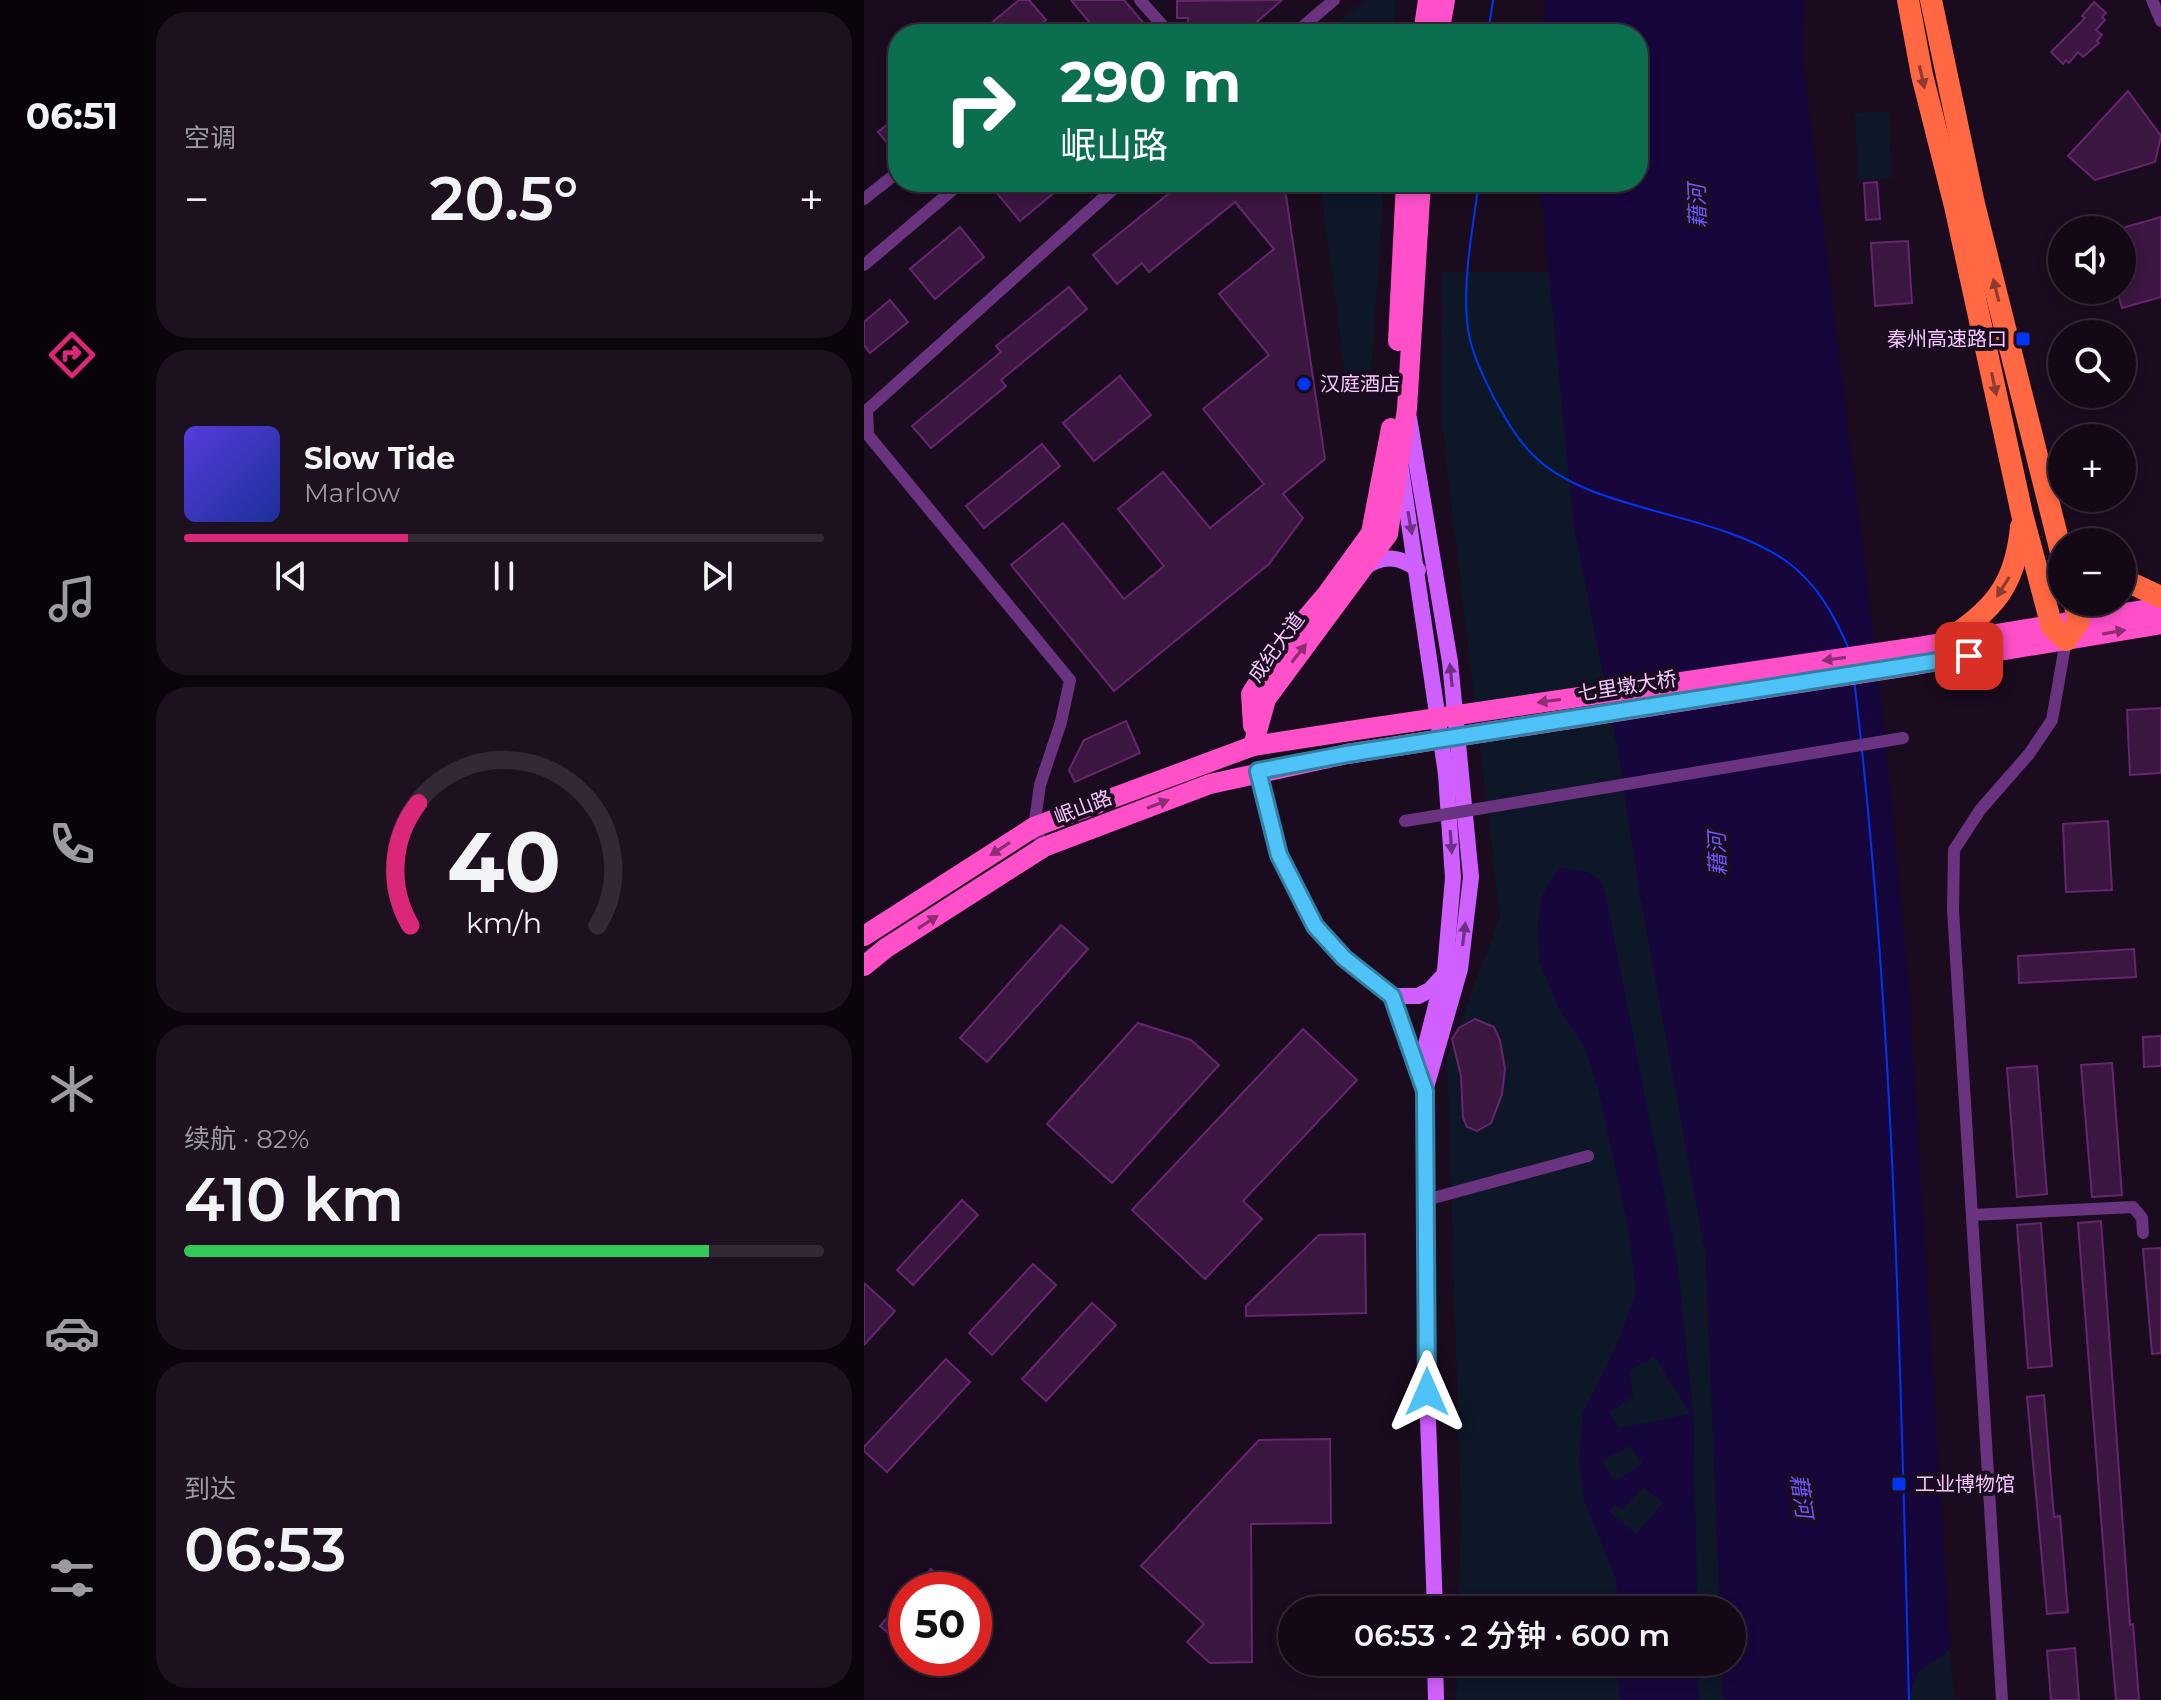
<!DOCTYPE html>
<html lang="zh">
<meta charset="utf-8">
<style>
body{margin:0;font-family:Montserrat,"Noto Sans SC",sans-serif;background:#1d111f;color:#f1f3f6;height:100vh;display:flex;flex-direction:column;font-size:30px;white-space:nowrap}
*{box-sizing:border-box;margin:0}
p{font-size:26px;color:#9d9aa1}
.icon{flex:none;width:44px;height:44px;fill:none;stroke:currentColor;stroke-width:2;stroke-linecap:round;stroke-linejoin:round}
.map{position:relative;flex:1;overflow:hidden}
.sheet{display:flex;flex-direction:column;gap:12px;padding:12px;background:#0b040c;width:720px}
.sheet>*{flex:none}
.banner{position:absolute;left:24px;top:24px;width:760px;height:168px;border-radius:32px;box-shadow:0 4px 12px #0003,0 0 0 2px #332935;background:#0b6e4f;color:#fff;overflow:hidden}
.controls{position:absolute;left:1184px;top:216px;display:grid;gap:16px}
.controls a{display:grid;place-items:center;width:88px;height:88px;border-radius:50%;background:#140816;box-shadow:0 4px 12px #0003,0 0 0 2px #332935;font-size:40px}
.speed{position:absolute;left:24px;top:1572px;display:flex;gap:16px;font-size:40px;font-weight:700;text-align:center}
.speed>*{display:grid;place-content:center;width:104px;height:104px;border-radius:50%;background:#140816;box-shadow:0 4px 12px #0003,0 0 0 2px #332935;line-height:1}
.speed .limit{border:12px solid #d22;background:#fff;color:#111}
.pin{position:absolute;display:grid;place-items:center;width:68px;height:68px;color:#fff;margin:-34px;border-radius:16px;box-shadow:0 4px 12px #0006}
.me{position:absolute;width:88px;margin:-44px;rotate:0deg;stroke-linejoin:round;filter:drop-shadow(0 0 6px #0008)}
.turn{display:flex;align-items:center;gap:28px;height:168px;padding:0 40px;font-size:36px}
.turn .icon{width:104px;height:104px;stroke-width:2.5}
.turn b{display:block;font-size:56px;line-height:68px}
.big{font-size:60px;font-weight:600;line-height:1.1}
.sheet .widget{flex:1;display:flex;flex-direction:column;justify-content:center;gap:12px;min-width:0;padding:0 28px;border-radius:32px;background:#1d111f}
.sheet .dial{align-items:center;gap:0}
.dial svg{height:208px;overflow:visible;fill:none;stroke:#332935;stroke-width:7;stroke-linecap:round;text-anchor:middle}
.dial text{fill:#f1f3f6;stroke:none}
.song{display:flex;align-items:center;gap:24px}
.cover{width:96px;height:96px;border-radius:12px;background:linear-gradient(135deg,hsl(250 70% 55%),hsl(230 70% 35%))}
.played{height:8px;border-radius:4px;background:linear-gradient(90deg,#db2777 35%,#332935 35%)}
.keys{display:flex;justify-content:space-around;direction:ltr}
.heat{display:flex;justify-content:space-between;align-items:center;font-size:44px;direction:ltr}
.charge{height:12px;border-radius:6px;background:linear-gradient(90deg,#34c759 82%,#332935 0)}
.trip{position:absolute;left:414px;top:1596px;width:468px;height:80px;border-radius:40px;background:#140816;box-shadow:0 4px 12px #0003,0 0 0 2px #332935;font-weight:600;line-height:80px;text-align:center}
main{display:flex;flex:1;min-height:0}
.tab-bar{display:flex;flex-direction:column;width:144px;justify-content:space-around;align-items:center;background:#080309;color:#9d9aa1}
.tab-bar .icon{width:56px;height:56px}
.tab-bar .on{color:#db2777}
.tab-bar b{font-size:36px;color:#f1f3f6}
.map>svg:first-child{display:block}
</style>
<main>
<nav class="tab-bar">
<b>06:51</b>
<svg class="icon on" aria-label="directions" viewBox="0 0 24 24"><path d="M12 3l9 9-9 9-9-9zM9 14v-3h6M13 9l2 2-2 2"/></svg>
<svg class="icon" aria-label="music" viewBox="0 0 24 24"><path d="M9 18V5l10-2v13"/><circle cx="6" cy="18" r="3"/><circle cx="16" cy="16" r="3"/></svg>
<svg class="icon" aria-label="phone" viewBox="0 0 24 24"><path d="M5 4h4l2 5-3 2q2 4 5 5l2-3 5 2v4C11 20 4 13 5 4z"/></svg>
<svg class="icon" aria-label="climate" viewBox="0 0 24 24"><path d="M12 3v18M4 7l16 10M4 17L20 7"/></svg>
<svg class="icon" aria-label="car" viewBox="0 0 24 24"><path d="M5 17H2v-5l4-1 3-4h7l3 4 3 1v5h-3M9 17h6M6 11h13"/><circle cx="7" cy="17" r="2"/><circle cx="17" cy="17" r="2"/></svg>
<svg class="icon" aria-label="filters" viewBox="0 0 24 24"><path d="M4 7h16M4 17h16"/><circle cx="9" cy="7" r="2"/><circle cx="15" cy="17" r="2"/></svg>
</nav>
<section class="sheet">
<div class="widget"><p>空调</p>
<div class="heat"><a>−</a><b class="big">20.5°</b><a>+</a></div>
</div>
<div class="widget">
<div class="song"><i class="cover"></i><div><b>Slow Tide</b><p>Marlow</p></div></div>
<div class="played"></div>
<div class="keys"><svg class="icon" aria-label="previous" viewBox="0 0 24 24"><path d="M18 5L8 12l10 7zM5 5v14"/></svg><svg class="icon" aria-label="pause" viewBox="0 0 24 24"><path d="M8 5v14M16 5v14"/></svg><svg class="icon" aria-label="next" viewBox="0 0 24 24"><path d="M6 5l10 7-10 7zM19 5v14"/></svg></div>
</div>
<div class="widget dial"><svg viewBox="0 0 100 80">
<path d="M14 69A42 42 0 1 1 86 69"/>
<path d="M14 69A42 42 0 0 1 17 22" stroke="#db2777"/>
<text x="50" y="56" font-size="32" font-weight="700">40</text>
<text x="50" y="72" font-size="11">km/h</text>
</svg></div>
<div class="widget"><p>续航 · 82%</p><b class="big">410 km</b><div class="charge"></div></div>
<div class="widget"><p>到达</p><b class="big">06:53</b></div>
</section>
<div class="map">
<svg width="1297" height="1700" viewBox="0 0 1297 1700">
<rect width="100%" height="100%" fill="#1b0b1e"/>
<!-- green -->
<g fill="#0d1728">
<polygon points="502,0 532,0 530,34 460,34"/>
<polygon points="1025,111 1027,179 994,181 991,113"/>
<polygon points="456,182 520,182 507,374 481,374"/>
<polygon points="578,272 685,272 710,525 753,745 775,889 842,1256 856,1610 594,1610 597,1512 583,1058 636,917 577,415"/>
<polygon points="1086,1649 1090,1700 1045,1700 1053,1673"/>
<polygon points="593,1662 858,1662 859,1700 592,1700"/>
</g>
<!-- water -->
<g fill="#17063c" fill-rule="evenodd">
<polygon points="682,0 940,0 938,53 1017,697 1044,974 1086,1649 1053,1673 1045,1700 859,1700 858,1662 868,1662 868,1610 856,1610 842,1256 775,889 753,745 710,525 676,182 774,182 774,34 679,34"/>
<path d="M695 868 721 871 737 880 741 892 813 1259 830 1422 833 1610H754L752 1579 720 1500 715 1461 719 1413 753 1344 772 1292 764 1226 735 1092 721 1048 696 1011 675 960 674 922 678 895ZM790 1356 826 1414 755 1428 745 1413 769 1396 766 1371ZM765 1446 779 1463 750 1482 738 1461ZM780 1487 799 1503 772 1534 745 1512 750 1505 758 1510Z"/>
<polygon points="756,1662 834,1662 835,1700 755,1700"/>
</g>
<!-- building -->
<g fill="#3b1640" stroke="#65266e" stroke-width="2">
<polygon points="155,0 165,0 182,20 166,34 114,34"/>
<polygon points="207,0 260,0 289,34 235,34"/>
<polygon points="418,0 379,34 324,34 324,18 313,18 313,1"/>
<polygon points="1230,2 1242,13 1238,17 1241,20 1232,30 1238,35 1233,41 1235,43 1219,57 1214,52 1205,63 1202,60 1199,64 1187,52 1221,18 1218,16"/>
<polygon points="1264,91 1297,136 1291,162 1231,180 1204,156"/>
<polygon points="34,116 34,156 14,132"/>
<polygon points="142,182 203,182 156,221 131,191"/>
<polygon points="319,182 420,182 461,459 419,494 439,518 405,564 250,691 147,565 199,523 260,599 300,566 254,509 299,472 346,528 400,484 339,409 405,355 355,294 410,249 371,202 285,272 278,263 253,284 229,255"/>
<polygon points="1013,182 1016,219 1002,220 1000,183"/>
<polygon points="1297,217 1297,297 1258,308 1253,290 1258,290 1258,228"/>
<polygon points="96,227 120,257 71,299 46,269"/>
<polygon points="1044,241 1048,303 1011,306 1007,243"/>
<polygon points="205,287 223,309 137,380 142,386 67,448 48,426 137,352 132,346"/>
<polygon points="26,300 44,322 6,353 0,345 0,322"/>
<polygon points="256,376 287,415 230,461 199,423"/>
<polygon points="178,444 196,466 120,528 102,506"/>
<polygon points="1297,708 1297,773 1266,775 1263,710"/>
<polygon points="262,721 276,753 211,782 205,770 220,740"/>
<polygon points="1244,821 1248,890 1202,892 1199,824"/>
<polygon points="197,925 224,949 123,1062 96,1038"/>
<polygon points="1270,949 1272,977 1155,983 1154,956"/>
<polygon points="611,1019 630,1027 636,1040 641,1069 638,1094 627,1123 613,1131 603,1127 599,1118 597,1076 588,1039 595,1028"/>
<polygon points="274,1023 327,1040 355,1065 248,1183 183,1124"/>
<polygon points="439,1029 493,1080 379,1201 398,1219 341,1279 268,1210"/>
<polygon points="1297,1036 1297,1066 1280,1067 1279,1037"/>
<polygon points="1248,1063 1258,1195 1228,1197 1217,1065"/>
<polygon points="1173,1066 1183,1194 1153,1197 1143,1068"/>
<polygon points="98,1200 114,1215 49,1285 33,1270"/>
<polygon points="1237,1221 1266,1625 1269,1624 1275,1700 1252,1700 1244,1607 1214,1223"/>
<polygon points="1177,1223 1188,1366 1164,1368 1153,1225"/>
<polygon points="501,1234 502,1313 382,1316 382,1306 455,1235"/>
<polygon points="1297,1248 1297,1353 1288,1354 1279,1249"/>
<polygon points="169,1264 192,1285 128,1355 105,1333"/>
<polygon points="0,1283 31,1311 0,1345"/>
<polygon points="228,1303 252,1325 182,1401 158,1379"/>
<polygon points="82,1359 106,1382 23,1472 0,1451 0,1447"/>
<polygon points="1180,1395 1190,1517 1196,1516 1204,1612 1183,1614 1163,1397"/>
<polygon points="466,1439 467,1523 387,1524 388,1662 346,1663 323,1642 340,1624 277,1566 395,1440"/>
<polygon points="67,1569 90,1590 48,1590"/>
<polygon points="42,1596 42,1649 16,1626"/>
<polygon points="1211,1648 1215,1700 1187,1700 1183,1651"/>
</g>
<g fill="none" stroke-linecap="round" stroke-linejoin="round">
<!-- street -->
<g stroke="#6a3380" stroke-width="12">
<polyline points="276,0 306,34"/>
<polyline points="1288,0 1297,21"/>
<polyline points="189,34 194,34"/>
<polyline points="430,34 470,0"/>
<polyline points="0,199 34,172"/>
<polyline points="0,265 98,182"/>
<polyline points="180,847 170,827 176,785 197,722 206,680 4,435 3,410 257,182"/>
<polyline points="562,1200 724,1156"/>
<polyline points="1108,1215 1269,1207 1278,1218 1279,1233"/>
<polyline points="1138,1700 1089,910 1090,850 1116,810 1165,754 1188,720 1202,640"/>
</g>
<!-- secondary -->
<g stroke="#cf5fff" stroke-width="16">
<polyline points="545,418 586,662 607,877 596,969 561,1091 563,1392 571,1610"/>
<polyline points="537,469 582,774 589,878 581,970 555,1072"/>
<path d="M500 568C518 554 537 556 554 570"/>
<polyline points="394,771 415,855 451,926 480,958 528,996 554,996 566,990 577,978"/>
<polyline points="528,996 554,1070"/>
<polyline points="571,1662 572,1700"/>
</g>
<!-- primary -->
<g stroke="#ff4fc9" stroke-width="20">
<polyline points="559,34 564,0"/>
<polyline points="575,34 581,0"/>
<polyline points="534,341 542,182"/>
<polyline points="1047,648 1297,607"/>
<polyline points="1051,665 1297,624"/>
<polyline points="389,726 387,694 414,651 462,595 507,533 527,428"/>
<polyline points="389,746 402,699 524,534 543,409 557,182"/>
<polyline points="0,936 170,827 389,746 479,732"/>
<polyline points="0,966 22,948 180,847 346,784 483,754"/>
</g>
<!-- highway -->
<g stroke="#ff6843" stroke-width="22">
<polyline points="1044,0 1058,75 1091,206 1158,514 1188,627 1202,640 1215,621 1210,602"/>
<polyline points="1067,0 1110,204 1198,556"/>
<polyline points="1258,579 1297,597"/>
<path d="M1080 643C1129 609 1151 588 1157 527"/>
</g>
<!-- tram -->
<g stroke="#0036f3" stroke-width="2">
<polyline points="624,34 629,0"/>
<path d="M615 182C609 227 599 276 603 321 605 348 617 372 629 396 640 416 653 440 670 456 728 513 852 511 922 561 954 584 972 618 987 654 1030 1000 1036 1351 1045 1700"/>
</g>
<!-- street-bridge -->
<polyline stroke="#6a3380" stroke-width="12" points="541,821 1039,738"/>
<!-- primary-bridge -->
<g stroke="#ff4fc9" stroke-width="20">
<polyline points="479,732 1047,648"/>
<polyline points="483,754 1051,665"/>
</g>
</g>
<!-- one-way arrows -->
<defs><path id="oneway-solid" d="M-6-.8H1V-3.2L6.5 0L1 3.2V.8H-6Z" transform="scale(2)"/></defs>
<g fill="#8d3a30">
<use href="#oneway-solid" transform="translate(1058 77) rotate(77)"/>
<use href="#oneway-solid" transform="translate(1132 290) rotate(-104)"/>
<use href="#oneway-solid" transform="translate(1130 384) rotate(78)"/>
<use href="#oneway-solid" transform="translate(1139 587) rotate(122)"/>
</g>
<g fill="#6c3183">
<use href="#oneway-solid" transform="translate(546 523) rotate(80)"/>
<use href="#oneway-solid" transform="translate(587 675) rotate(-96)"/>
<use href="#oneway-solid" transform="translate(587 842) rotate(86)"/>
<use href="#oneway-solid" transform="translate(600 934) rotate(-83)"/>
</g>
<g fill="#8d2d74">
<use href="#oneway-solid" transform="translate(1250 632) rotate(-10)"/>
<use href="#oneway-solid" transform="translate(435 653) rotate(-52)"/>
<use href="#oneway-solid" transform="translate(970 659) rotate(172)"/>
<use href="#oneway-solid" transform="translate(685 701) rotate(172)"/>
<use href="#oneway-solid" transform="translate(294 804) rotate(-21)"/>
<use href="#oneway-solid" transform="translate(136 849) rotate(147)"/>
<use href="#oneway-solid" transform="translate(64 922) rotate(-33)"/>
</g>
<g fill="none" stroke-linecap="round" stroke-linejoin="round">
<!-- route casing -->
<g stroke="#337fa1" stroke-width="20">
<polyline id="route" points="563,1392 561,1091 528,996 480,958 451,926 415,855 394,771 483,754 1105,656"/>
</g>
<!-- route -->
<use href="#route" stroke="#4fc3f7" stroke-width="14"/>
</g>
<!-- markers -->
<g fill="#0036f3" stroke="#1b0b1e" stroke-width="3">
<rect x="1151" y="331" width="16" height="16" rx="4"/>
<circle cx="440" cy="384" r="8"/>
<rect x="1027" y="1476" width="16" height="16" rx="4"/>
</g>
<g text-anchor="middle" stroke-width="8" stroke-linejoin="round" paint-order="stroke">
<!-- poi labels -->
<g font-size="20" fill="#f4c8ff" stroke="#1b0b1e" text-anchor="start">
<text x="1143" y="346" text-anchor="end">秦州高速路口</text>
<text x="456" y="391">汉庭酒店</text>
<text x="1051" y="1491">工业博物馆</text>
</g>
<!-- street labels -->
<g font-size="20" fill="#f4c8ff" stroke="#1b0b1e">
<text transform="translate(412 647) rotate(-54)" y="7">成纪大道</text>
<text transform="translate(763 686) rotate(-9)" y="7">七里墩大桥</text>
<text transform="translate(219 807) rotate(-21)" y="7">岷山路</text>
</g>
<!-- water labels -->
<g font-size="22" font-style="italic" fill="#6e56ff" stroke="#1b0b1e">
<text transform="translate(833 206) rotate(-92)" y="8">藉河</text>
<text transform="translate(853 854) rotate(-92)" y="8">藉河</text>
<text transform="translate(938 1496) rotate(81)" y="8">藉河</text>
</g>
</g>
</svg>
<div class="controls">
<a><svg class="icon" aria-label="sound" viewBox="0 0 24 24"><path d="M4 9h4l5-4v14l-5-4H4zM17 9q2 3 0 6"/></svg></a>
<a><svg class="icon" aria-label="search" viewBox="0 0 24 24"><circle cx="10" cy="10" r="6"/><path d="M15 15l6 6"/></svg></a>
<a>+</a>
<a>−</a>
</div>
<div class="speed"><div class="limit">50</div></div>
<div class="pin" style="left:1105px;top:656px;background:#d93025"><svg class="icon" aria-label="arrive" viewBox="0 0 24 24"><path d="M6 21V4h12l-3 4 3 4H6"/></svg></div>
<svg class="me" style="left:563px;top:1392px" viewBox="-20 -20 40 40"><path d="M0-17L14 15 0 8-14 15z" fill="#4fc3f7" stroke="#fff" stroke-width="4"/></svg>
<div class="trip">06:53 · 2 分钟 · 600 m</div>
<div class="banner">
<div class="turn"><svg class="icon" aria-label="right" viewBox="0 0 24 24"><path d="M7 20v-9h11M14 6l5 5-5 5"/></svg><div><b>290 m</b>岷山路</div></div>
</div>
</div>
</main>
